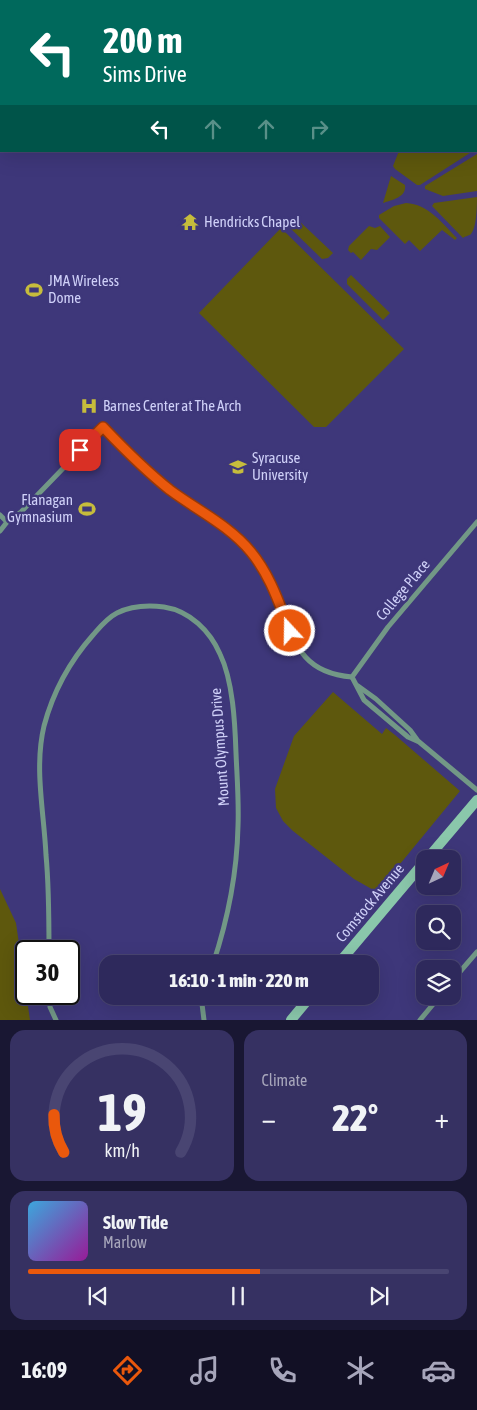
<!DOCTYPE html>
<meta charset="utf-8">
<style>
body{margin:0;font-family:"Asap Condensed",sans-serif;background:#363162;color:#f1f3f6;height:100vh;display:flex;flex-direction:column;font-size:19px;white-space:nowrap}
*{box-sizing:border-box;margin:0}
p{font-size:16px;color:#a7a6bb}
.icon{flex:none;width:28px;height:28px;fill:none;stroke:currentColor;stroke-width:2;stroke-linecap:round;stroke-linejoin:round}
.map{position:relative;height:1020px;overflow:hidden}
.panel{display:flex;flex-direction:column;gap:10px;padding:10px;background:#191733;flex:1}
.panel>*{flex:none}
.guide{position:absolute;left:0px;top:0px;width:478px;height:152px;box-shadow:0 5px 20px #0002,0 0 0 1px #494572;background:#00695c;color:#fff;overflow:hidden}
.needle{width:32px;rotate:44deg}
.controls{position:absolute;left:416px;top:850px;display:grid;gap:10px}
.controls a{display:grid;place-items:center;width:45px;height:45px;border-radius:10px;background:#2e295c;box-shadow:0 5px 20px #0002,0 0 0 1px #494572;font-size:25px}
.speed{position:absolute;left:15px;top:940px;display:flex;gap:10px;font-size:25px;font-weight:700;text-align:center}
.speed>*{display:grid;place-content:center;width:65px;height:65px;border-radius:50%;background:#2e295c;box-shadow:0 5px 20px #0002,0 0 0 1px #494572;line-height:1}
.speed .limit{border:2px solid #111;border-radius:8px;background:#fff;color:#111}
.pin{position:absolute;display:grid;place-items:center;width:42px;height:42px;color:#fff;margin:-21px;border-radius:10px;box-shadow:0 2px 8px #0006}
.me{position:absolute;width:55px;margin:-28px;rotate:339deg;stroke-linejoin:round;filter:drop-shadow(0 0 4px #0008)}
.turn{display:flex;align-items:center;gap:18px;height:105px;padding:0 20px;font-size:22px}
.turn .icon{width:65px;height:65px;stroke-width:2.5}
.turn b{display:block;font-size:35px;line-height:42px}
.lanes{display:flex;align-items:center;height:48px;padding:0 20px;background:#0003;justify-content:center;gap:25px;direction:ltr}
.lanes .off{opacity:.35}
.big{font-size:38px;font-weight:800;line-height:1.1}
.panel .widget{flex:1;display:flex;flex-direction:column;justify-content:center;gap:8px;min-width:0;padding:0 18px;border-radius:15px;background:#363162}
.panel .dial{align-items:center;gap:0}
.dial svg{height:130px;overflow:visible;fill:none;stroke:#494572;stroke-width:7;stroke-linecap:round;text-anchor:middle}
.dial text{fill:#f1f3f6;stroke:none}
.song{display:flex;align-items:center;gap:15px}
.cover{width:60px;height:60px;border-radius:8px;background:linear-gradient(135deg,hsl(200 70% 55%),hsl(300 70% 35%))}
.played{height:5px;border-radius:2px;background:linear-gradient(90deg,#ea580c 55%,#494572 55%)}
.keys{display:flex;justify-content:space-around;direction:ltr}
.heat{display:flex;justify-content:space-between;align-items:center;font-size:28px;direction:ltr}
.panel .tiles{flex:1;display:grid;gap:10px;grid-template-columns:1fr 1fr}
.widget:last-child{grid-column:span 2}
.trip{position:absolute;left:99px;top:955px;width:280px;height:50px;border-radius:15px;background:#2e295c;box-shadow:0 5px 20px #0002,0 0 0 1px #494572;font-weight:800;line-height:50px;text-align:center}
.dock{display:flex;height:80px;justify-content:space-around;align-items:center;background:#121025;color:#a7a6bb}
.dock .icon{width:35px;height:35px}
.dock .current{color:#ea580c}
.dock b{font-size:22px;color:#f1f3f6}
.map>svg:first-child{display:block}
</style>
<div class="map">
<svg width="477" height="1020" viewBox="0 0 477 1020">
<rect width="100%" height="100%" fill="#3e377a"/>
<!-- green -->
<g fill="#5e580d">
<polygon points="399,151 473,151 420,185 417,185 395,169 393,166"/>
<polygon points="477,154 477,191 443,196 425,189 425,186"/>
<path d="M391 176 405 185C407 197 392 200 383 203Z"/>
<path d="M477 197C477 205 477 229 470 235 469 235 464 237 463 238L432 206 434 203Z"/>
<path d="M406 203C428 204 442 223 457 238L455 240 442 230 420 251 409 240 405 244 379 218V215L394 206Z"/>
<polygon points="296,218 333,253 328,258 322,259 288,226"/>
<polygon points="369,226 375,228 380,226 390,237 377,250 371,249 361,260 353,252 351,253 348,250 349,246"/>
<polygon points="281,228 404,349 326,427 314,427 199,313"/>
<polygon points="351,275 390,313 383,320 347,284 347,279"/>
<polygon points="333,692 382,734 386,728 395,735 460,791 377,892 354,879 293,831 283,821 276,808 275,789 294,736"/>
<polygon points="0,889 16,923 30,1020 0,1020"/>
</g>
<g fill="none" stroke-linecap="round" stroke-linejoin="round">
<!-- street -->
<g stroke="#729886" stroke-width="5">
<polyline points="360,0 361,1"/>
<polyline points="476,117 477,117"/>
<polyline points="0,515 7,522"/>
<path d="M0 531 7 522 21 512 103 427C124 449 146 471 170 489 197 510 230 526 251 552 260 563 267 575 273 588 294 632 293 672 352 677"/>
<polyline points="352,677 388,627 477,522"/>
<polyline points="352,677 364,700 408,737 417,741"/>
<polyline points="358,686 376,699 410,730 418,741 477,790"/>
<path d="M49 951C49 919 49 887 46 855 44 812 34 768 44 726 53 692 70 661 93 635 100 627 107 618 117 613 131 606 148 605 164 607 190 611 210 631 220 654 233 681 235 723 236 753 237 777 239 802 238 826 237 872 228 919 213 964"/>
<polyline points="452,981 477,952"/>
<polyline points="50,994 50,1007 56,1020"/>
<polyline points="204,1020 202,1004 204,996"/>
<polyline points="420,1020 440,996"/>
</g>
<!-- secondary -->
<g stroke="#8ac7ab" stroke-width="10">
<polyline points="427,859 477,800"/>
<polyline points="338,964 425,861"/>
<polyline points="291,1020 311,996"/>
</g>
</g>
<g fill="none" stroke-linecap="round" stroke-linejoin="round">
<!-- route casing -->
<g stroke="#983908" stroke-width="12">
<path id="route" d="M80 450 103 427C124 449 146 471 170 490 197 510 230 526 251 552 270 575 279 603 290 631"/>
</g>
<!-- route -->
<use href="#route" stroke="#ea580c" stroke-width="9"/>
</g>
<!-- icons -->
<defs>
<g id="temple-bare" transform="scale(1.35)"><path d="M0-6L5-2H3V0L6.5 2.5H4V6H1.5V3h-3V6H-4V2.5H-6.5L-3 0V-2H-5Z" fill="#c6bc3c" stroke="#3e377a" stroke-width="2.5" paint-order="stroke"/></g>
<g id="stadium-bare" transform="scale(1.35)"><path d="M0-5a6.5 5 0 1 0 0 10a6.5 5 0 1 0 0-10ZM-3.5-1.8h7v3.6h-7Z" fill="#c6bc3c" stroke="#3e377a" stroke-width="2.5" paint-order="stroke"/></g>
<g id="hospital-bare" transform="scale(1.35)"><path d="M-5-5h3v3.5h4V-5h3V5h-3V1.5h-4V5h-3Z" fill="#c6bc3c" stroke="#3e377a" stroke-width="2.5" paint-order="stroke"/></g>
<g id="university-bare" transform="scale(1.35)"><path d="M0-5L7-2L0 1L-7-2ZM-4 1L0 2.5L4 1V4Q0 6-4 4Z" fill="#c6bc3c" stroke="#3e377a" stroke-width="2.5" paint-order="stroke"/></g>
</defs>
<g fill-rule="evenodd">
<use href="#temple-bare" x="190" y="222"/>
<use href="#stadium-bare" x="34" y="290"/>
<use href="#hospital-bare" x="89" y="406"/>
<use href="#university-bare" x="238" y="467"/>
<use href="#stadium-bare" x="87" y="509"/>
</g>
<g text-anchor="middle" stroke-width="5" stroke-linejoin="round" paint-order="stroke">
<!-- poi labels -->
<g font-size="15" fill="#cfd0f8" stroke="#3e377a" text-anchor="start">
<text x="204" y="227">Hendricks Chapel</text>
<text x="48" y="286">JMA Wireless<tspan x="48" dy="17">Dome</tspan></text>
<text x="103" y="411">Barnes Center at The Arch</text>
<text x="252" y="463">Syracuse<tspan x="252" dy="17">University</tspan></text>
<text x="73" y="505" text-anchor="end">Flanagan<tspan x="73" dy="17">Gymnasium</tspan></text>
</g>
<!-- street labels -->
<g font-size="15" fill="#cfd0f8" stroke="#3e377a">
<text transform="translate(403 590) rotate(-50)" y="5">College Place</text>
<text transform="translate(220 747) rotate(-94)" y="5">Mount Olympus Drive</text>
<text transform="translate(370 903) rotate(-50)" y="5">Comstock Avenue</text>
</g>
</g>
</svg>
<div class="controls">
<a><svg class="needle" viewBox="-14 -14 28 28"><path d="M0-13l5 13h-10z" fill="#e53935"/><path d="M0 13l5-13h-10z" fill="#a7a6bb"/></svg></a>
<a><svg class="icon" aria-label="search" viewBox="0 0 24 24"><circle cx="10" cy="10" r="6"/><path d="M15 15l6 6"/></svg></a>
<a><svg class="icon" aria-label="layers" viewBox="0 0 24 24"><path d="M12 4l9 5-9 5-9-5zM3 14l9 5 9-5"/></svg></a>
</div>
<div class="speed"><div class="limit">30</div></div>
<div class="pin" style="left:80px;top:450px;background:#d93025"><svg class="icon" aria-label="arrive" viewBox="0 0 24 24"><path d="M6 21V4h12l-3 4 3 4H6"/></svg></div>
<svg class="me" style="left:290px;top:631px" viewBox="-20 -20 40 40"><circle r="17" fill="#ea580c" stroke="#fff" stroke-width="3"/><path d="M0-11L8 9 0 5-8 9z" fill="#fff"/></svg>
<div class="trip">16:10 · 1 min · 220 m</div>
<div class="guide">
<div class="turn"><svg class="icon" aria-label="left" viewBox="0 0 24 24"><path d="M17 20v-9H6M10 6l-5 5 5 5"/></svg><div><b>200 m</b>Sims Drive</div></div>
<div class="lanes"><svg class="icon" aria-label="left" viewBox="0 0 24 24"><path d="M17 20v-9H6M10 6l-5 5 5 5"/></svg><svg class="icon off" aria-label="ahead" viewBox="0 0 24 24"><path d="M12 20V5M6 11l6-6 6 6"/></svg><svg class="icon off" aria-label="ahead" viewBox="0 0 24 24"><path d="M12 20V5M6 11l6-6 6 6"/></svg><svg class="icon off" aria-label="right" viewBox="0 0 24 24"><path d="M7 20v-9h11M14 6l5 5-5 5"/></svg></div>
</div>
</div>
<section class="panel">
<div class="tiles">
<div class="widget dial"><svg viewBox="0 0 100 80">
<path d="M14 69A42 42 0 1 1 86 69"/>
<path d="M14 69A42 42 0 0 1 8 46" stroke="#ea580c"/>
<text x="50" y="56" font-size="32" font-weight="700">19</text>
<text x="50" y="72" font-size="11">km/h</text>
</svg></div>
<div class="widget"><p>Climate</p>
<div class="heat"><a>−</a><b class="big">22°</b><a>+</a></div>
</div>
<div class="widget">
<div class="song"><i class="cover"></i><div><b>Slow Tide</b><p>Marlow</p></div></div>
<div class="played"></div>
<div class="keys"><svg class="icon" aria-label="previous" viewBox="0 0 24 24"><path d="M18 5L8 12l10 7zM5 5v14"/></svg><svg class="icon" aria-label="pause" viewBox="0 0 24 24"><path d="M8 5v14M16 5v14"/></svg><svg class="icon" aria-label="next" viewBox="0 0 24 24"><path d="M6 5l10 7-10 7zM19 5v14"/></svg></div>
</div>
</div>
</section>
<nav class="dock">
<b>16:09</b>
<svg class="icon current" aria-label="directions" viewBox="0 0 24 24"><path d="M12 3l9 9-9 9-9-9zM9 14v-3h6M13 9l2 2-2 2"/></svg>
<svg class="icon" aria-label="music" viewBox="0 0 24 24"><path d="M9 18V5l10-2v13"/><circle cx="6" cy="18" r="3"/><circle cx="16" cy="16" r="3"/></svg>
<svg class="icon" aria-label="phone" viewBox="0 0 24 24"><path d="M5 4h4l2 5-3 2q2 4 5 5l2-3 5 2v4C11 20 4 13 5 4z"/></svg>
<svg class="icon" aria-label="climate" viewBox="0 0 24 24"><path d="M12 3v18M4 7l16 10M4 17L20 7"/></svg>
<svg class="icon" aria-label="car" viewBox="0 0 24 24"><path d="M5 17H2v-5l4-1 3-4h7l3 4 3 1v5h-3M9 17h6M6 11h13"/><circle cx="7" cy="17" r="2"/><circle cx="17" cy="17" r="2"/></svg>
</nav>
